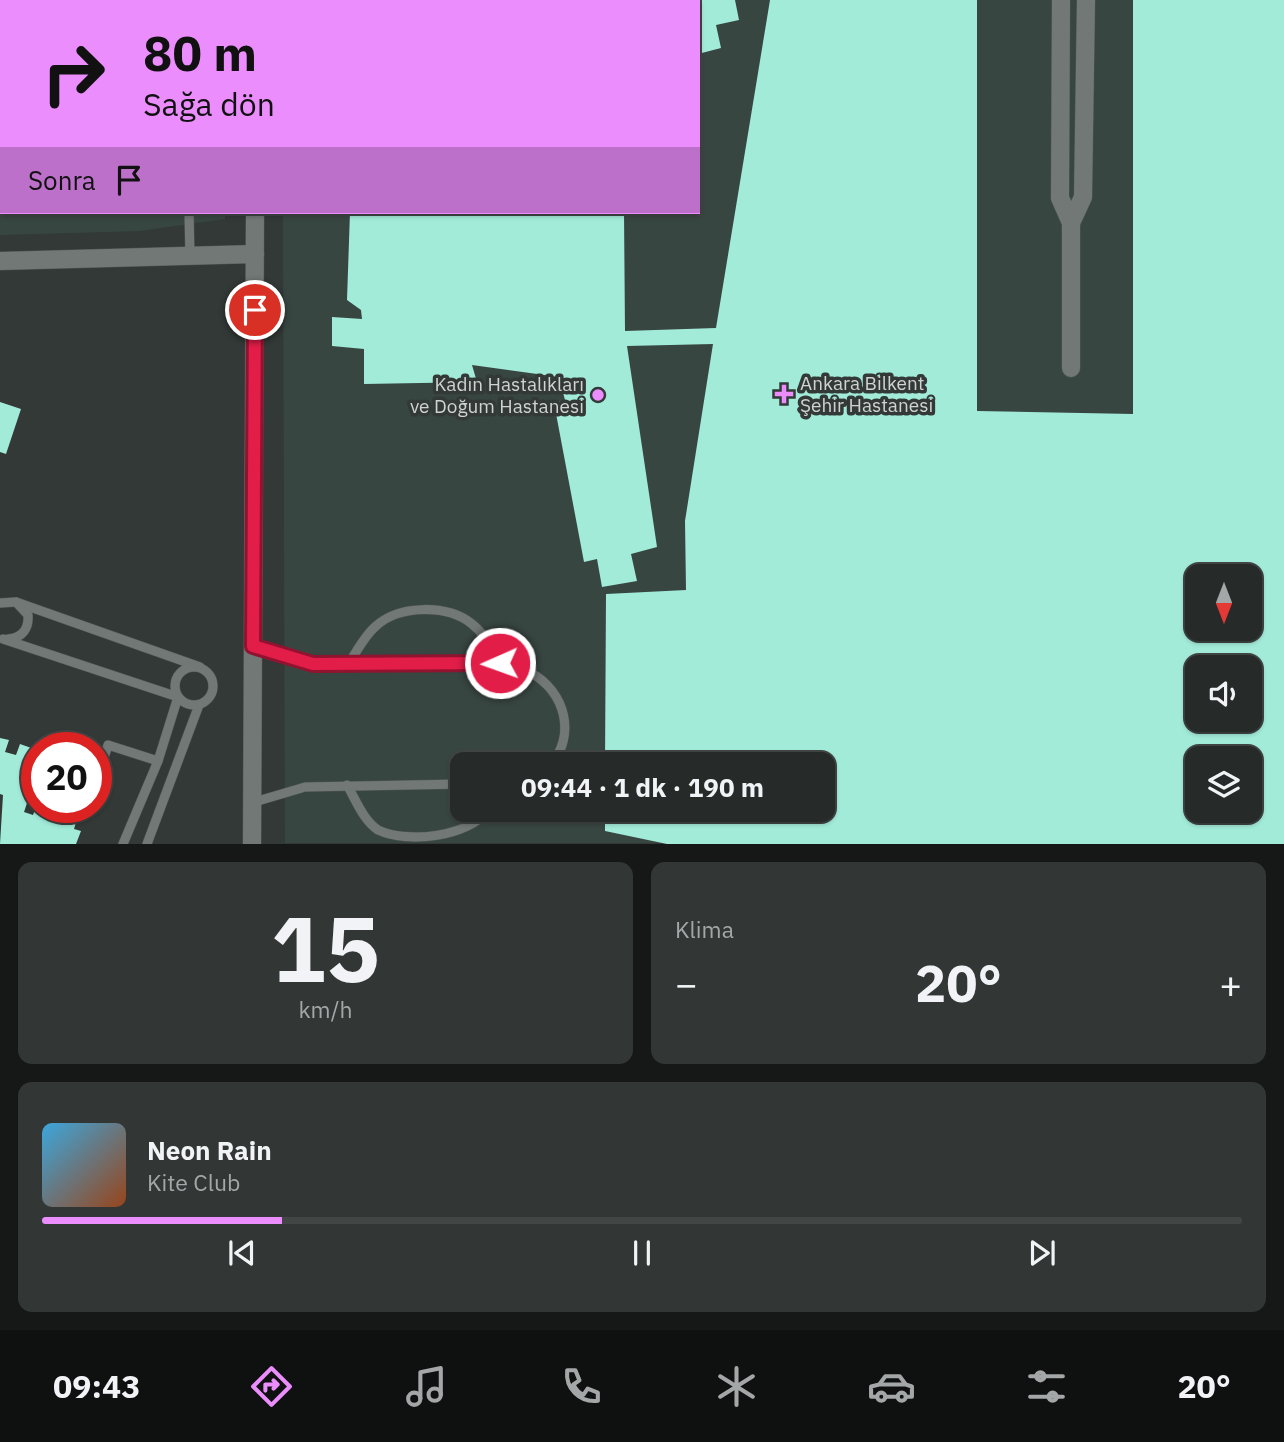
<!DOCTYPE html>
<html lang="tr">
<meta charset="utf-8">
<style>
body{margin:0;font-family:"IBM Plex Sans",sans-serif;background:#323735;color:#f1f3f6;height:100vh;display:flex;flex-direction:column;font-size:26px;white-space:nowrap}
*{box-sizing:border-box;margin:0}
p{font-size:23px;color:#a4a7a8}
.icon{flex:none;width:38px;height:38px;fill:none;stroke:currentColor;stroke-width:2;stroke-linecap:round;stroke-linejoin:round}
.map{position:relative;height:844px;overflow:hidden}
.details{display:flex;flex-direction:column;gap:18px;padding:18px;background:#151817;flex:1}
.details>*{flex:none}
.banner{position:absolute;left:0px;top:0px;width:700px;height:214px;box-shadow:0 2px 5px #0004,0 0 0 2px #424746;background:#eb8dfc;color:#111;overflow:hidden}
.needle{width:46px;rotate:180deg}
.tools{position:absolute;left:1185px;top:564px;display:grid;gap:14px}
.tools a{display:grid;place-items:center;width:77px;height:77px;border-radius:14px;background:#262b29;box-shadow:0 2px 5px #0004,0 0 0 2px #424746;font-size:35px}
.speed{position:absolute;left:21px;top:732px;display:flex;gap:14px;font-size:35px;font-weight:700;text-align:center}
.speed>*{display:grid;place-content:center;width:91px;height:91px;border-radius:50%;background:#262b29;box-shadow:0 2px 5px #0004,0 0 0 2px #424746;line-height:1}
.speed .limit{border:10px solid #d22;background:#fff;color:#111}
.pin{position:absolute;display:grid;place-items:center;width:60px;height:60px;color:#fff;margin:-30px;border:4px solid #fff;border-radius:50%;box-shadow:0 2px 7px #0007}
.me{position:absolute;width:77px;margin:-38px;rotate:268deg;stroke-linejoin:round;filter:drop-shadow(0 0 5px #0008)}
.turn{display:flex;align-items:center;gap:24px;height:147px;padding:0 28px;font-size:32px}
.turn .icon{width:91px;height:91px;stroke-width:2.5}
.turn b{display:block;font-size:49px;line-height:60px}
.then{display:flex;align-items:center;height:66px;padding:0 28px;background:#0003;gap:14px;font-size:26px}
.big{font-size:52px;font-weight:700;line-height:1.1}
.details .tile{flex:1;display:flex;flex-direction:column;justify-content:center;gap:10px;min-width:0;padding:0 24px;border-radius:14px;background:#323735}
.details .dial{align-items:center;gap:0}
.dial b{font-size:91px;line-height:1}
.song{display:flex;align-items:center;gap:21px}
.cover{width:84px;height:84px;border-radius:10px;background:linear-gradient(135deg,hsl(200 70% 55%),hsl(20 70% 35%))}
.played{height:7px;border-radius:4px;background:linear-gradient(90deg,#eb8dfc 20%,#424746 20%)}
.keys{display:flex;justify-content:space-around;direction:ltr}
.heat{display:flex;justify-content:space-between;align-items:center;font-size:38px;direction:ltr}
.details .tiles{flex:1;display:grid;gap:18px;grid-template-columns:1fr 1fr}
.tile:last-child{grid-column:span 2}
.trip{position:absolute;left:450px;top:752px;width:385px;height:70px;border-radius:14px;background:#262b29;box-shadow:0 2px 5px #0004,0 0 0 2px #424746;font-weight:700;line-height:70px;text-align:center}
.menu{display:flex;height:112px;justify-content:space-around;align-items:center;background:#0f1110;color:#a4a7a8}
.menu .icon{width:49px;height:49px}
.menu .active{color:#eb8dfc}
.menu b{font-size:32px;color:#f1f3f6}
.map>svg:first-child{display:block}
</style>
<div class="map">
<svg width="1284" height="844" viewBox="0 0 1284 844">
<rect width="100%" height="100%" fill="#323937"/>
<!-- built -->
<g fill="#384642" fill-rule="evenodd">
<polygon points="0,0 227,0 2,2 2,212 225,212 225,219 140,231 0,235"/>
<path d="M282 0H1284V843H285L283 212H698V2ZM1197 576H1250V628H1197ZM1197 667H1250V719H1197ZM1197 758H1250V810H1197ZM462 765H822V810H462Z"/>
</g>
<!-- building -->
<g fill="#a2ebd9" fill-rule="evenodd">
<polygon points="698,0 735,0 739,20 716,25 721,48 698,54"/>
<path d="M770 0H977V411L1133 414V0H1284V844H667L605 831V810H822V765H605L606 594 686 590 685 521 713 344 627 346 657 547 631 554 637 581 602 587 597 559 584 562 554 403 565 400 559 377 472 365 477 382 364 384V349L332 346V317L362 319 361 310 347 300 350 212H624L625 331 716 328ZM1197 576H1250V628H1197ZM1197 667H1250V719H1197ZM1197 758H1250V810H1197Z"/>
<polygon points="0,402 21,409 6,454 0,452"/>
<polygon points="0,738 9,740 5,752 16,755 20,744 37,750 37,806 27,803 24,812 33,815 36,807 88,807 83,822 77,819 74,829 81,831 76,844 0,844 3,795 0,794"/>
</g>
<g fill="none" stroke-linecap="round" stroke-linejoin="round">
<!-- service casing -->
<g stroke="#505654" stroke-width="10">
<g id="service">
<polyline points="186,0 186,2"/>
<polyline points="374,0 375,2"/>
<polyline points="291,2 291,0"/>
<polyline points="189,212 190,258"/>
<polyline points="16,602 200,667"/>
<path d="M0 603 16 602 28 615C29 629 22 638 8 639"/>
<polyline points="3,639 178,697 158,761 123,844"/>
<path d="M253 646 313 664 500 663C510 666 522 668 531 673 565 691 577 736 550 765"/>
<path d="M347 666C356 653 364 636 376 626 399 605 447 604 472 624 485 634 492 650 500 663"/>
<circle cx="194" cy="686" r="19"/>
<polyline points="101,767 108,745 158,761"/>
<path d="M347 785C356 800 363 820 378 830 408 844 467 837 489 810"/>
<polyline points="251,803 305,787 462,784"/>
<polyline points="147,844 199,705"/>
</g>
</g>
<!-- minor casing -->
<g stroke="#505654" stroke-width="19">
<g id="minor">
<polyline points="1061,0 1060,198 1071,223"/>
<polyline points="254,2 254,0"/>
<polyline points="0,261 255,254"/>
<polyline points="1071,368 1071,223 1083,197 1086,0"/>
<polyline points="252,844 255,212"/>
</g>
</g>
<!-- path -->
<polyline stroke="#727876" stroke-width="3.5" stroke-dasharray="5 3.5" stroke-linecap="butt" points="461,0 461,2"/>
<!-- service -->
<use href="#service" stroke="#717876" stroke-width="9"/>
<!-- minor -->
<use href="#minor" stroke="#717876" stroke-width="18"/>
</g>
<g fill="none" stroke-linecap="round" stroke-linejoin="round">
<!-- route casing -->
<g stroke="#92132f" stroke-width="18">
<polyline id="route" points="255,310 253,646 313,664 500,663"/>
</g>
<!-- route -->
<use href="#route" stroke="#e11d48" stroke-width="12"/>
</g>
<!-- markers -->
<g fill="#eb8dfc" stroke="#323937" stroke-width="2.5">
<path d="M780.5 383.5h7v7h7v7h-7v7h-7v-7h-7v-7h7z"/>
<circle cx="598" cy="395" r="7"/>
</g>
<g text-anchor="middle" stroke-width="7" stroke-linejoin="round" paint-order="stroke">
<!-- poi labels -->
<g font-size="19" fill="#cfd3d2" stroke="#323937" text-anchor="start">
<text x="800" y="390">Ankara Bilkent<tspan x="800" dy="22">Şehir Hastanesi</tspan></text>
<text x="584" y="391" text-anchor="end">Kadın Hastalıkları<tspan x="584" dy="22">ve Doğum Hastanesi</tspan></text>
</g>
</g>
</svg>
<div class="tools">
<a><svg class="needle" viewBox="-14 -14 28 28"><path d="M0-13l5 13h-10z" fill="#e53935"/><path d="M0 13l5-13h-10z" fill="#a4a7a8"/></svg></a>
<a><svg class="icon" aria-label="sound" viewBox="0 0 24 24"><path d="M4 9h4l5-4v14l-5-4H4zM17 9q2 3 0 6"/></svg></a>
<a><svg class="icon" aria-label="layers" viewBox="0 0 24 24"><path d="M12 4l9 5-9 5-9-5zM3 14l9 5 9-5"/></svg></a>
</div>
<div class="speed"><div class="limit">20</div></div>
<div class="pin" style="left:255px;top:310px;background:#d93025"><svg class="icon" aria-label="arrive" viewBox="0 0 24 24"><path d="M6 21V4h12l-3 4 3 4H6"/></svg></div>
<svg class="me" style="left:500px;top:663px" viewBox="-20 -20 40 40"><circle r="17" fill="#e11d48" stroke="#fff" stroke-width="3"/><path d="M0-11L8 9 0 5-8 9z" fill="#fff"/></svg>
<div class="trip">09:44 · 1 dk · 190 m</div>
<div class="banner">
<div class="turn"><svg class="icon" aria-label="right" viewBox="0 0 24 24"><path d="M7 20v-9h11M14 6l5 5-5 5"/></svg><div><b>80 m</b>Sağa dön</div></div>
<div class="then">Sonra<svg class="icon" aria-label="arrive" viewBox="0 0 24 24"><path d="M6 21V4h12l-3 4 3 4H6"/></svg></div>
</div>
</div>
<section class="details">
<div class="tiles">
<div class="tile dial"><b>15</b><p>km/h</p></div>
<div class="tile"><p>Klima</p>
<div class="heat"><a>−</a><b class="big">20°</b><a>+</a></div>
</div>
<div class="tile">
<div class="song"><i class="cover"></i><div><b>Neon Rain</b><p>Kite Club</p></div></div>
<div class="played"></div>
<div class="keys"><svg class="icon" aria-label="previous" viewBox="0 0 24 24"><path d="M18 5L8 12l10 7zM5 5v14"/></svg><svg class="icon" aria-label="pause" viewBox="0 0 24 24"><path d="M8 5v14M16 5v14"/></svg><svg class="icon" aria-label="next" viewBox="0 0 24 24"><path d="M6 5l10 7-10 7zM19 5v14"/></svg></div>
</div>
</div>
</section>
<nav class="menu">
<b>09:43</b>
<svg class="icon active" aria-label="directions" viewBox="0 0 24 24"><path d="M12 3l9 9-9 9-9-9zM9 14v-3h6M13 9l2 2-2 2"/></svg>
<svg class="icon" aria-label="music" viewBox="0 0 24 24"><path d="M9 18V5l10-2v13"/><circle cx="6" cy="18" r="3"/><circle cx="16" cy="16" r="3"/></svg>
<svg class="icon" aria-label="phone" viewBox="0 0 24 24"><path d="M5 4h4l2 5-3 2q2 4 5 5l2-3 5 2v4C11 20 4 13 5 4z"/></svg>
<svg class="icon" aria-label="climate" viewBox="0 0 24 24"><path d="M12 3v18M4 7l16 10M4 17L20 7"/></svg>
<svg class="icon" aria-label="car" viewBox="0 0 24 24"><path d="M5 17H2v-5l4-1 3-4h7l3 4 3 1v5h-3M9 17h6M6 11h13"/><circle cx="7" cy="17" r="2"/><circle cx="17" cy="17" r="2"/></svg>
<svg class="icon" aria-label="filters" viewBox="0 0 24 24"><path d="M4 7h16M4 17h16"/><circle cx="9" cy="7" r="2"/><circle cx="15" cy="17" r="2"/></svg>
<b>20°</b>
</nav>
